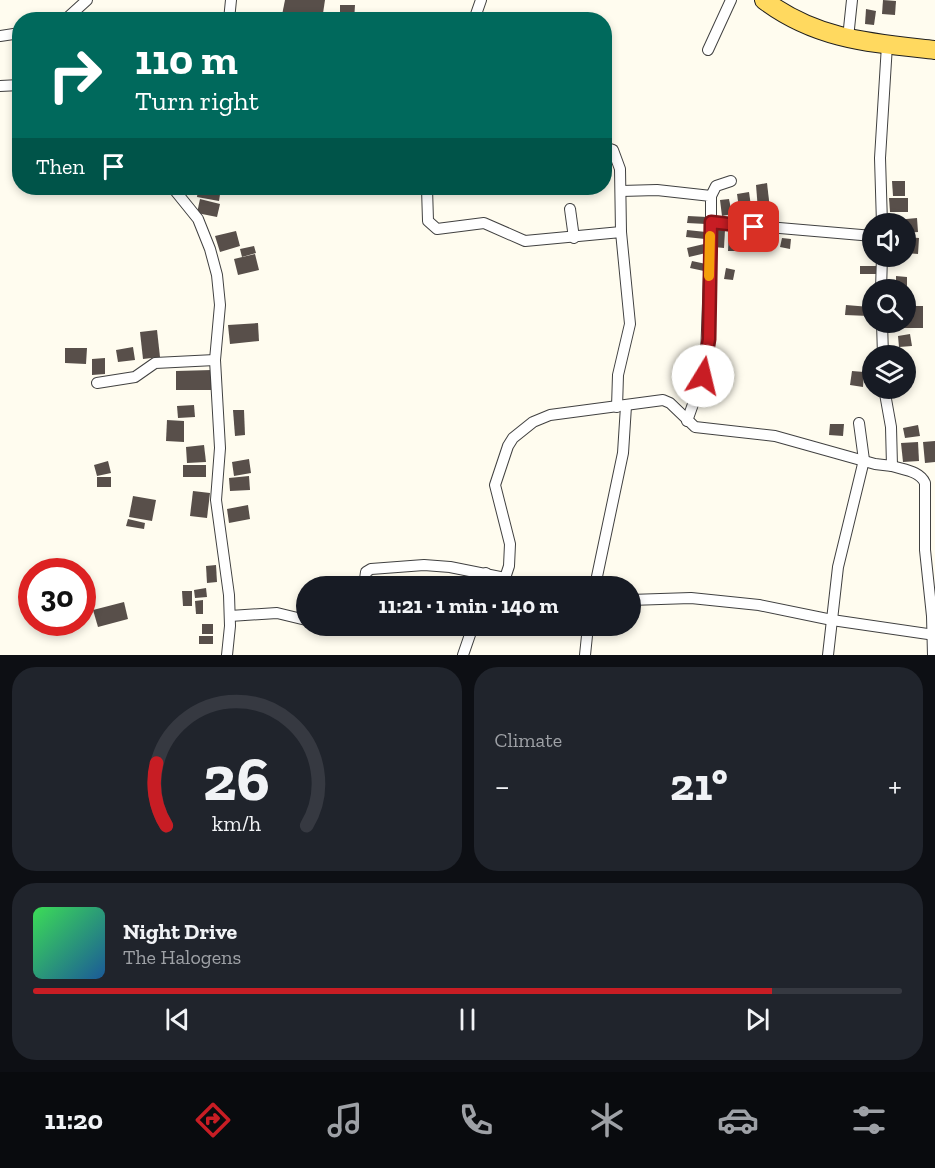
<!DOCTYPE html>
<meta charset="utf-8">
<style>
body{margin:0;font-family:"Zilla Slab",serif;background:#20242c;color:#f1f3f6;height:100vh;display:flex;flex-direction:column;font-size:22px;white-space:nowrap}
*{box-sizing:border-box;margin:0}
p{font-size:20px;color:#9ea1a6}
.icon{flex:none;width:33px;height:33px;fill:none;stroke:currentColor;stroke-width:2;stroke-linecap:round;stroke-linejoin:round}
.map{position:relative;height:655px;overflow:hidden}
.panel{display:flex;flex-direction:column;gap:12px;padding:12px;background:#0d0f14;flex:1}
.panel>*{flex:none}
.guide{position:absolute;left:12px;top:12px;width:600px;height:183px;border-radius:24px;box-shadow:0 3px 9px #0003;background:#00695c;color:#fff;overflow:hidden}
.tools{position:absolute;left:862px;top:213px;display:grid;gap:12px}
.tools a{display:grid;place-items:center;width:54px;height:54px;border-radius:50%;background:#171b24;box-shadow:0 3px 9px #0003;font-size:30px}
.speed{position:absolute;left:18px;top:558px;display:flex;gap:12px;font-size:30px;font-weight:700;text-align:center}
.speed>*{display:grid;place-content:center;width:78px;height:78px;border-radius:50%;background:#171b24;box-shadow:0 3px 9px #0003;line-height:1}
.speed .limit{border:9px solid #d22;background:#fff;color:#111}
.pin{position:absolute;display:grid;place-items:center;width:51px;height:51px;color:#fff;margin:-26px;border-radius:12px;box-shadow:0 3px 9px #0006}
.me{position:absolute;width:66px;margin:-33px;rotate:9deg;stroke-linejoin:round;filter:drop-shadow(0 0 4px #0008)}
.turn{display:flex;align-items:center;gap:21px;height:126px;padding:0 24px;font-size:27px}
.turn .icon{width:78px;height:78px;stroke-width:2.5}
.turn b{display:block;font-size:42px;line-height:51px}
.then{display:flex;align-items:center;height:57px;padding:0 24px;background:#0003;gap:12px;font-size:22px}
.big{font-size:45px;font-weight:700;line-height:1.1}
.panel .card{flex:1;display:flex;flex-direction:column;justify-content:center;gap:9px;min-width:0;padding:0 21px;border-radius:24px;background:#20242c}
.panel .dial{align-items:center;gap:0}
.dial svg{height:156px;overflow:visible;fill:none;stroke:#363941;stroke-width:7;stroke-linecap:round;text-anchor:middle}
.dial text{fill:#f1f3f6;stroke:none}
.song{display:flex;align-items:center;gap:18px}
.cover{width:72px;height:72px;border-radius:9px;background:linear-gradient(135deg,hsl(130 70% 55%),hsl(210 70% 35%))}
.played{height:6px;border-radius:3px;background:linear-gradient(90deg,#c81d24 85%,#363941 85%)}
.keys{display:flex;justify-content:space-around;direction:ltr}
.heat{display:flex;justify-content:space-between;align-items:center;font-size:33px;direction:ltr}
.panel .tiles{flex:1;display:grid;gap:12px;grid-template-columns:1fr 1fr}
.card:last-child{grid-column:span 2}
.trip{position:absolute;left:296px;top:576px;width:345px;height:60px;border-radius:30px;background:#171b24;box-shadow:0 3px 9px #0003;font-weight:700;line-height:60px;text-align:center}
.tab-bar{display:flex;height:96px;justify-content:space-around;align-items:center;background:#090b0e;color:#9ea1a6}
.tab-bar .icon{width:42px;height:42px}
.tab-bar .on{color:#c81d24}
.tab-bar b{font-size:27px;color:#f1f3f6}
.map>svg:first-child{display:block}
</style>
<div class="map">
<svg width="935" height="655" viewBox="0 0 935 655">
<rect width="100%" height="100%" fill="#fffcef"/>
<!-- building -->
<g fill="#584f4a">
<polygon points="285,0 325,0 322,20 281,20"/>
<polygon points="883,0 896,1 895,15 882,14"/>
<polygon points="340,5 355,5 354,20 340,20"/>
<polygon points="866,9 876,11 874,25 865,24"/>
<polygon points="892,181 905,181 905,196 893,196"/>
<polygon points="767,183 770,209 758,210 756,185"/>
<polygon points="198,188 221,188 219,201 197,197"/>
<polygon points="749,192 751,206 739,208 737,194"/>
<polygon points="889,198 908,198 908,212 890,212"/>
<polygon points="200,199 220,204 217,217 197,213"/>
<polygon points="729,199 732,214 722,216 720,200"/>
<polygon points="688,216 707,217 706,224 687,223"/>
<polygon points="917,218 918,232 906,233 906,224 896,224 896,220"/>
<polygon points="715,229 725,230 724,248 714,247"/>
<polygon points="687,230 706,232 705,239 686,237"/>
<polygon points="729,230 738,230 738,251 728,251"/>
<polygon points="236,231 240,246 220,252 215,236"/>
<polygon points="906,237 919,238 918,254 906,253"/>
<polygon points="782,238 791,239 790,249 780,247"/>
<polygon points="704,244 706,253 689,257 687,248"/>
<polygon points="254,246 256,253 242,257 240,249"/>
<polygon points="255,254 259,270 238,275 234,259"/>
<polygon points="692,261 706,264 704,271 690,268"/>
<rect x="860" y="266" width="16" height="8"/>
<polygon points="726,268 735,270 733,280 724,279"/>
<polygon points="896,276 907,277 907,286 896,285"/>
<polygon points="846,305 870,307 869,316 845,315"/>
<polygon points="906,306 923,306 923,328 894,328 895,322 906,322"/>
<polygon points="258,323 259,341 230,344 228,325"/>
<polygon points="157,330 160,357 143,359 140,332"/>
<polygon points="910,334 912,346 899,347 898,336"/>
<polygon points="133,347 135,360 118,362 116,350"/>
<polygon points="65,348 87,348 86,364 65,363"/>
<polygon points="105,358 105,374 92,375 92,359"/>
<polygon points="212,370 213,390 176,390 176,371"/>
<polygon points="852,371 864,372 863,387 850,385"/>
<polygon points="194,405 195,417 178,418 177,406"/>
<polygon points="233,410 244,410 245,435 235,436"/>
<polygon points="167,420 184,421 184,442 166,441"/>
<polygon points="830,424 844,424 843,436 829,435"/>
<polygon points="918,425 920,436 905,438 903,428"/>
<polygon points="935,441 935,462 925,463 923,442"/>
<polygon points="918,442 919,461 903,462 901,443"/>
<polygon points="204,445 206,462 187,463 186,447"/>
<polygon points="249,459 251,473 234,476 232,462"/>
<polygon points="108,461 111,473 97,476 94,465"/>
<rect x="183" y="465" width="23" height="12"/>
<polygon points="249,476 250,490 230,491 229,478"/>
<rect x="97" y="477" width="14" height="10"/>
<polygon points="193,491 210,493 207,518 190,516"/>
<polygon points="133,496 156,500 152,521 129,517"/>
<polygon points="248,505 250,519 229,523 227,509"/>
<polygon points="128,519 145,523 144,529 126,526"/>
<polygon points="216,565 217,582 207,583 206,566"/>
<polygon points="206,588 207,597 195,598 194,590"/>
<polygon points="182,591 192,591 192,606 183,606"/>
<polygon points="203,600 203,614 196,614 195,601"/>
<polygon points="124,602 128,619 98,627 93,610"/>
<rect x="202" y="624" width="11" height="10"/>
<rect x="199" y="636" width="14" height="8"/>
</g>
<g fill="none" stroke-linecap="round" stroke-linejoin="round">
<!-- minor casing -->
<g stroke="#414141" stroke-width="12">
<g id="minor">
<polyline points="65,20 87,0"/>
<polyline points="229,20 231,0"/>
<polyline points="474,20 481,0"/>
<polyline points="0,36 20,33"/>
<polyline points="848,38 852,0"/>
<polyline points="708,50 731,0"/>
<polyline points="0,86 20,85"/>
<polyline points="604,147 613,150 620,169 621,232"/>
<polyline points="173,188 198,219 210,249 217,275 220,305 215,360 220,448 216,500 229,595 230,626 227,655"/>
<polyline points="427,188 428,221 437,229 484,223 525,241 621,232 630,324 618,375 617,407"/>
<polyline points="621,191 657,190 711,196 711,222"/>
<polyline points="711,196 716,186 731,181"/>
<polyline points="570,209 574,238"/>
<polyline points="882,224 880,158 887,45"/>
<polyline points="881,290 882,256"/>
<polyline points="882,322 883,356"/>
<polyline points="97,383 135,377 155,363 215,360"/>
<polyline points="687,421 703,376 706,357 711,222 873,236"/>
<path d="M892 466C904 470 920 471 925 483V550L932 616 933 655"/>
<polyline points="505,578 509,566 510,544 495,485 508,446 513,438 533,422 550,415 663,400 670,403 695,427 775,436 875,464 892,466 891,427 884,388"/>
<polyline points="364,586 366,572 371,569 424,565 450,567 505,578 506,586"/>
<polyline points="483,586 486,573"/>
<polyline points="595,586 623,453 626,406"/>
<polyline points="630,600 691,598 759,605 832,620 935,635"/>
<polyline points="230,616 277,613 306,620"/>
<polyline points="331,626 347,629 357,626"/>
<polyline points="463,655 473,626"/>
<polyline points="585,655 588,626"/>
<polyline points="828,655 838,567 864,460 859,423"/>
</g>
</g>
<!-- primary casing -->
<g stroke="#1f1f1f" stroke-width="20">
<path id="primary" d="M764 0C817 40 872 43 935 50"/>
</g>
<!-- minor -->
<use href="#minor" stroke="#fff" stroke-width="10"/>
<!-- primary -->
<use href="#primary" stroke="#ffd95f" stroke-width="18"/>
</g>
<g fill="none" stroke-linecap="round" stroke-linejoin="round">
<!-- route casing -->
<g stroke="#821317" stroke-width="15">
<polyline id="route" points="703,376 709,339 711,222 754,227"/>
</g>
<!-- route -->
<use href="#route" stroke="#c81d24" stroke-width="10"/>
<!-- slow -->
<polyline stroke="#f59e0b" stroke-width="10" points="709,276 710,236"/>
</g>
</svg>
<div class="tools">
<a><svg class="icon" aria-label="sound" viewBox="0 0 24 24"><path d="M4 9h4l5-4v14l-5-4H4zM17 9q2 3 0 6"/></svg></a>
<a><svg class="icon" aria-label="search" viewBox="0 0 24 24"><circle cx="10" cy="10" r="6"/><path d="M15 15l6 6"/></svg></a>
<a><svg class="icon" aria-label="layers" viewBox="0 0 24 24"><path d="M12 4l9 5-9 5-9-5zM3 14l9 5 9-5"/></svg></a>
</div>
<div class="speed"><div class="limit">30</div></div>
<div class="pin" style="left:754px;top:227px;background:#d93025"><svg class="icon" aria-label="arrive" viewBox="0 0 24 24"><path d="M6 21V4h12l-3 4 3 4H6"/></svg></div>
<svg class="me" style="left:703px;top:376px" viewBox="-20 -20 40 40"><circle r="19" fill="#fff"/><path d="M0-13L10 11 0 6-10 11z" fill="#c81d24"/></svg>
<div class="trip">11:21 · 1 min · 140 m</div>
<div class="guide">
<div class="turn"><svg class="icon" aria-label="right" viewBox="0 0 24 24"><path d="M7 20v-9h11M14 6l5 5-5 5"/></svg><div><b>110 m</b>Turn right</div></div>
<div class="then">Then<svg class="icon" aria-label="arrive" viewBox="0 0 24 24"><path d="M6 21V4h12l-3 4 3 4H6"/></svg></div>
</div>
</div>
<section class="panel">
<div class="tiles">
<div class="card dial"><svg viewBox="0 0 100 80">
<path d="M14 69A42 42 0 1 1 86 69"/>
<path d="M14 69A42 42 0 0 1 9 37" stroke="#c81d24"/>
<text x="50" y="56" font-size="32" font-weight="700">26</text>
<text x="50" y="72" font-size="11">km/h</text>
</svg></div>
<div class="card"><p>Climate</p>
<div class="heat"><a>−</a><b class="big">21°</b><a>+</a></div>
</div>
<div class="card">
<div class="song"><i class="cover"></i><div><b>Night Drive</b><p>The Halogens</p></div></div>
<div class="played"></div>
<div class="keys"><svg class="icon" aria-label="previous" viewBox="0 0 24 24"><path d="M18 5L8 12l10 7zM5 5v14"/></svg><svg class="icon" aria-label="pause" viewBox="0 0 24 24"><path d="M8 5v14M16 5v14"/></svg><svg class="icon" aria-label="next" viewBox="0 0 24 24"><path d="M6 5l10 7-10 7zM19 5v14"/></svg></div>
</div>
</div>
</section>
<nav class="tab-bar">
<b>11:20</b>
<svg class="icon on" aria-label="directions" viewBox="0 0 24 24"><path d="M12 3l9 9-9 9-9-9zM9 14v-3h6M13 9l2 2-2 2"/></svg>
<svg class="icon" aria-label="music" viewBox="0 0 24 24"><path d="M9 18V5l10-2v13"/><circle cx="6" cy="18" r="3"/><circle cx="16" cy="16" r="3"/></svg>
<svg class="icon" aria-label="phone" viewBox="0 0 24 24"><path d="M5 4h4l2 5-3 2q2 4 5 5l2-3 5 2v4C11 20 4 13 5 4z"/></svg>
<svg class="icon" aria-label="climate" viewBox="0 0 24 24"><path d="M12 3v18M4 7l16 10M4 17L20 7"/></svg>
<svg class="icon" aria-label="car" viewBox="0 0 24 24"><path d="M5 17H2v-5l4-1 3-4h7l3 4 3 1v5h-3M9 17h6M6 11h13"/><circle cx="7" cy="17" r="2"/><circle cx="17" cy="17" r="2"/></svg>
<svg class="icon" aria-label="filters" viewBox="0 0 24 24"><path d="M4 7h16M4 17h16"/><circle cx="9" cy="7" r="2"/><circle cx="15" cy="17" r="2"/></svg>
</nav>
